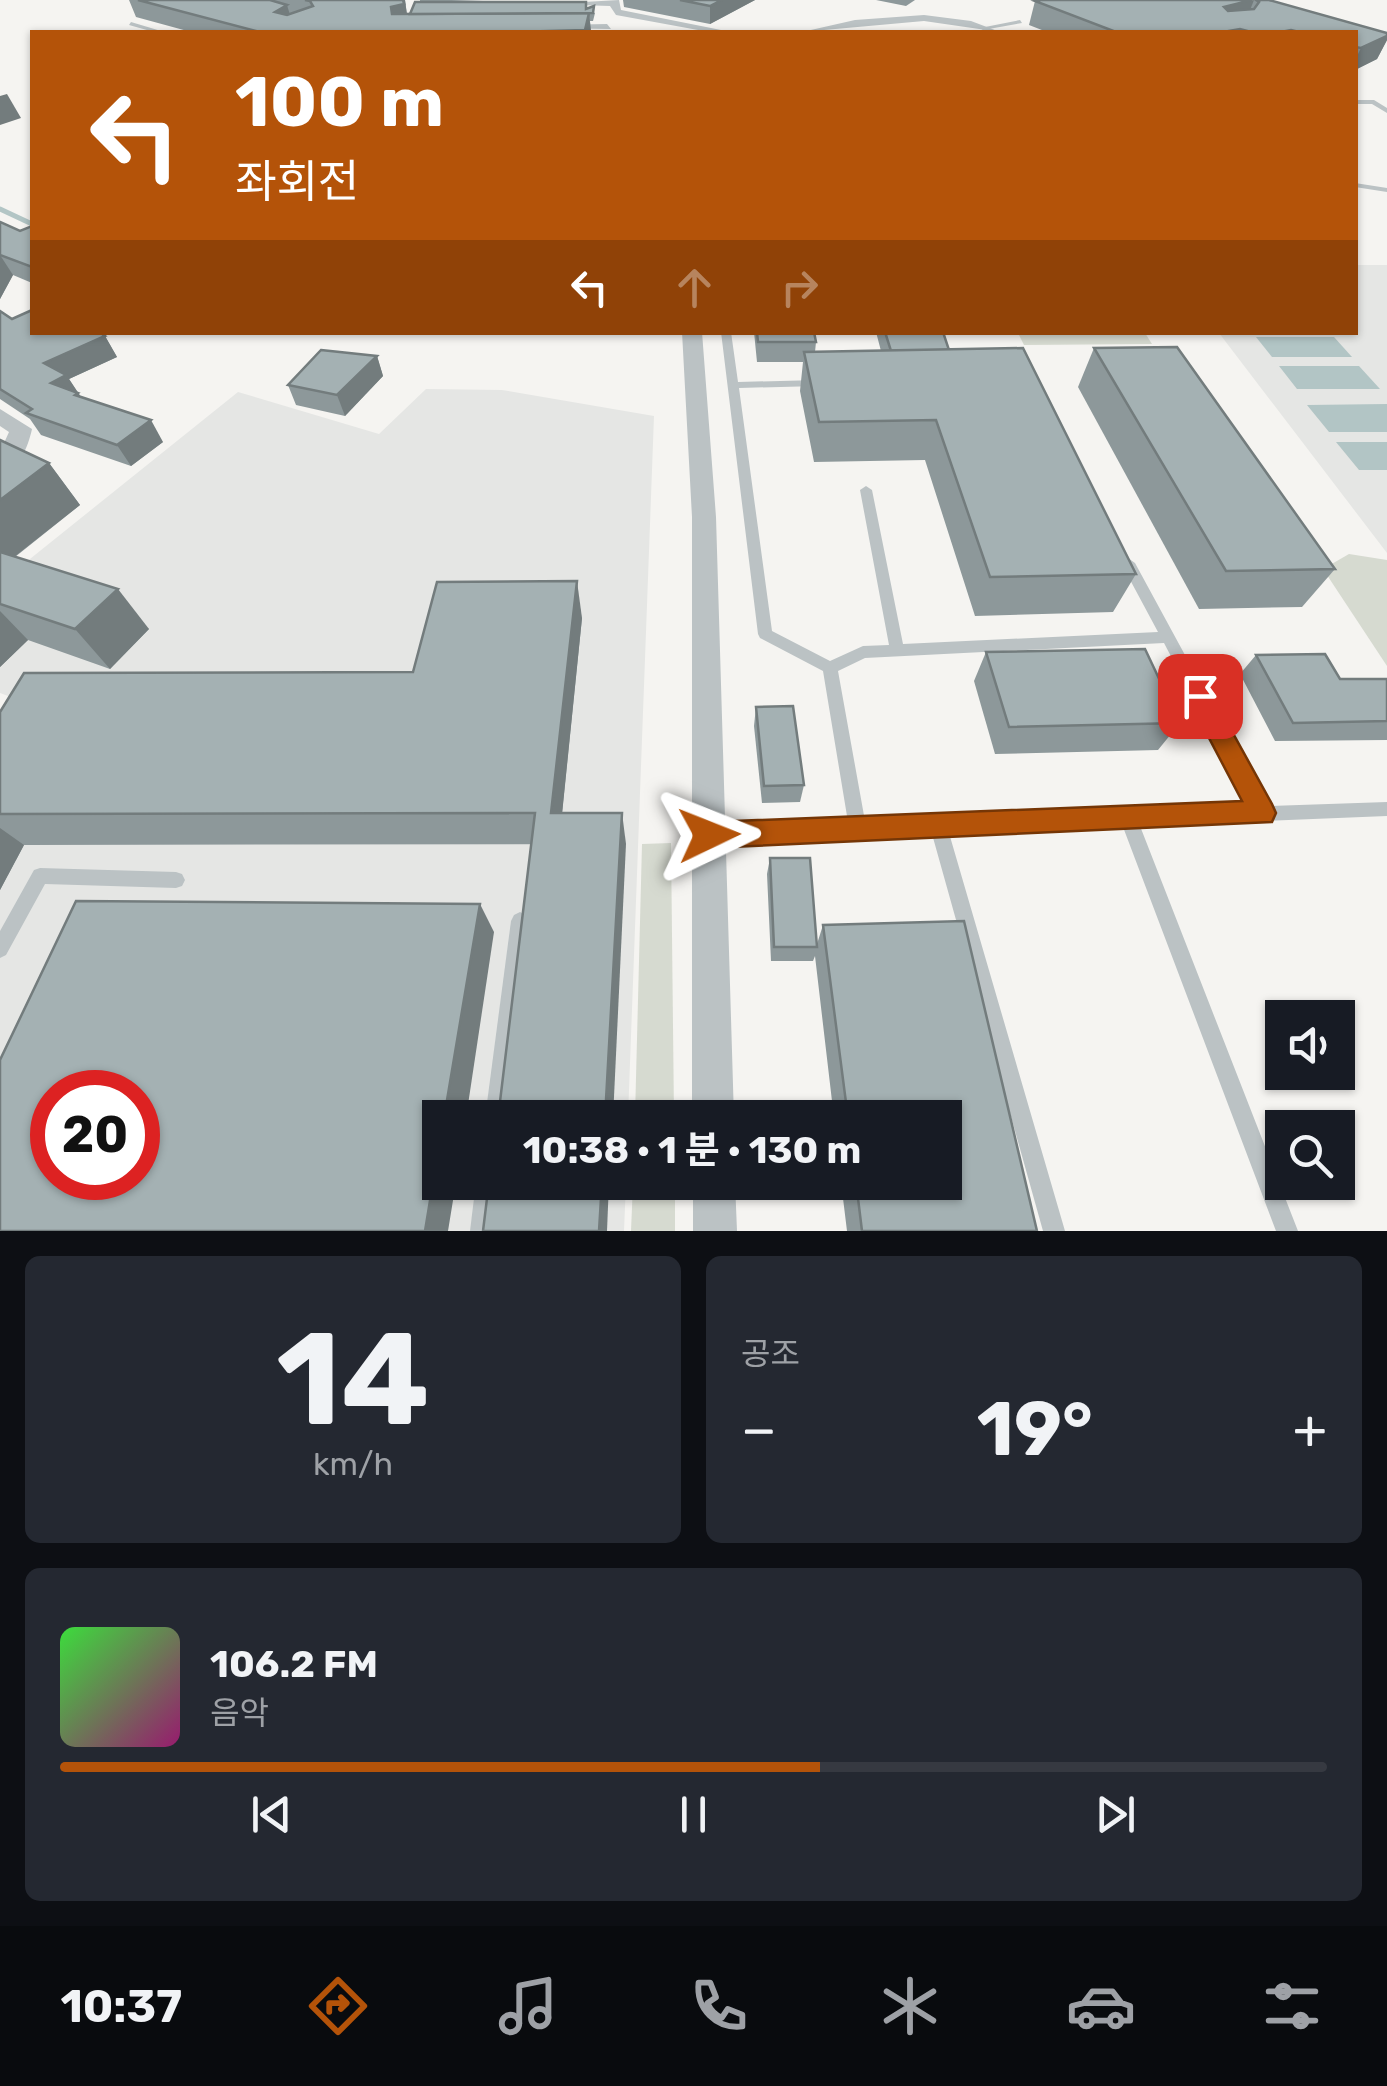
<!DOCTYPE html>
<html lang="ko">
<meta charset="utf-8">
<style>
body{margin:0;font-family:Rubik,"Noto Sans KR",sans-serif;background:#242831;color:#f1f3f6;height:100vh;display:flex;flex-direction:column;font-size:38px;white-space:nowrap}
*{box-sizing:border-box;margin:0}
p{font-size:32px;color:#9ea1a6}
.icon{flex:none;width:55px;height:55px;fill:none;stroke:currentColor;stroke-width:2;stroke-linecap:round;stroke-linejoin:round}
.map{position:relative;height:1231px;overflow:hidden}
.side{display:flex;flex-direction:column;gap:25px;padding:25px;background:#0d0f14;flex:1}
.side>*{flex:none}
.top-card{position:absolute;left:30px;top:30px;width:1328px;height:305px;border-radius:0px;box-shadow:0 2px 8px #0004;background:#b45309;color:#fff;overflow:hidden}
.controls{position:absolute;left:1265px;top:1000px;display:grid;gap:20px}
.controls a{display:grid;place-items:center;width:90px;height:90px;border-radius:0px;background:#171b24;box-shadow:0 2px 8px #0004;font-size:50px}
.speed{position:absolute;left:30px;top:1070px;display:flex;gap:20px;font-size:50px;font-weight:700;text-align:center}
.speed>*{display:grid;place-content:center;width:130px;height:130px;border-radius:50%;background:#171b24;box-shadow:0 2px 8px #0004;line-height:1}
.speed .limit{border:15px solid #d22;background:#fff;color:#111}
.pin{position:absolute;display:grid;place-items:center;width:85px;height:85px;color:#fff;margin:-42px;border-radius:20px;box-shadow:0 5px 15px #0006}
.me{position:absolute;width:110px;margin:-55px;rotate:88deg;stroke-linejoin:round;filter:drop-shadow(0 0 8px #0008)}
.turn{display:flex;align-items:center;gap:35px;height:210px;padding:0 40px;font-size:45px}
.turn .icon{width:130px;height:130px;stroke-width:2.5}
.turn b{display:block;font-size:70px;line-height:85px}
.lanes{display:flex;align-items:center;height:95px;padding:0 40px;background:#0003;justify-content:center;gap:50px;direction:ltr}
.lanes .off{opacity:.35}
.big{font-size:75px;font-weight:700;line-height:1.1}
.side .widget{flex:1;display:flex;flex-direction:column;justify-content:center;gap:15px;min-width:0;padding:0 35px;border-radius:15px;background:#242831}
.side .dial{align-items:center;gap:0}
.dial b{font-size:130px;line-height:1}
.song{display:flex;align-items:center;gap:30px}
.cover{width:120px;height:120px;border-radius:15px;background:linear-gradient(135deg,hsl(120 70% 55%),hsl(320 70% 35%))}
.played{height:10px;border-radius:5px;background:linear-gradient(90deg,#b45309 60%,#363941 60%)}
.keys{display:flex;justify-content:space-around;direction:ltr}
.heat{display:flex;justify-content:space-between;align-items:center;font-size:55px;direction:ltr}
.side .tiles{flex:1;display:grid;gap:25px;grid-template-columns:1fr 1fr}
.widget:last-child{grid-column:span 2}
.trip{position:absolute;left:422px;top:1100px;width:540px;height:100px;border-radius:0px;background:#171b24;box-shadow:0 2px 8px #0004;font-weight:700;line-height:100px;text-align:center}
.dock{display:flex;height:160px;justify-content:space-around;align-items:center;background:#090b0e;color:#9ea1a6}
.dock .icon{width:70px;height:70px}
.dock .selected{color:#b45309}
.dock b{font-size:45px;color:#f1f3f6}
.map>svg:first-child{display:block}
</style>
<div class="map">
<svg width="1387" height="1231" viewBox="0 0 1387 1231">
<rect width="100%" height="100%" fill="#f5f4f1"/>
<!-- built -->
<g fill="#e5e6e4" fill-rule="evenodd">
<polygon points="1355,265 1387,265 1387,553 1219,333 1355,332"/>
<path d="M426 389 502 390 654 416 628 1117 440 1118V1182L626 1183 624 1231H0V776L38 707 0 693V583L238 392 379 434ZM52 1092H138V1178H52Z"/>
</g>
<!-- green -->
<g fill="#d6dad0">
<polygon points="1018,333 1145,333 1152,344 1024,345"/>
<polygon points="1349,554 1387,560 1387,666 1323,569"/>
<polygon points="671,843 674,1117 635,1117 642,844"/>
<polygon points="633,1183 675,1183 675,1231 631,1231"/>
</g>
<!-- water -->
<g fill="#b2c5c5">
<polygon points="1256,337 1334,337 1352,357 1272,357"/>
<polygon points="1279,366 1359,366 1380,389 1297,389"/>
<polygon points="1387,404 1387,432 1329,432 1307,405"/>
<polygon points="1336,442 1387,442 1387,470 1359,470"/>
</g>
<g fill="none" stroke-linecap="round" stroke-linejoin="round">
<!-- stream -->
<polyline stroke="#b2c5c5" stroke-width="5" points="0,209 32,224"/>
<!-- service -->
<g fill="#bbc2c4" fill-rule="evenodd">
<polygon points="1020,20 1022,23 983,30 980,28"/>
<polygon points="131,22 161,31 162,32 154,32 129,25"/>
<polygon points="1355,100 1374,100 1387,108 1387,113 1372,104 1355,104"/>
<polygon points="1355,183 1387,188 1387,192 1355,187"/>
<path d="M721 332H731L738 382 818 380 823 383 818 386 739 388 772 631 830 661 863 646 889 645 860 490 866 486 872 490 903 644 1158 632 1121 563 1128 558 1135 563 1267 806 1387 802V816L1140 826 1298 1231H1276L1123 827 949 833 1065 1231H1043L932 834 709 843 703 841 701 835 703 829 709 827 848 822 823 671 760 638 758 634ZM1164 643 1250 807 1133 811 1128 809 1122 812 865 821 838 671 865 658Z"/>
<polygon points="40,868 176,872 182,874 185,880 182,886 176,888 45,884 6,955 0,958 0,931 34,870"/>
<polygon points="520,912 526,915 529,921 505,1118 485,1118 511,921 514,915"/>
<polygon points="476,1182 498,1182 492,1231 470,1231"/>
</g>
<!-- minor -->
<g fill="#bbc2c4" fill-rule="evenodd">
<polygon points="619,0 621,10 731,32 709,32 616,15 610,6 548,4"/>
<polygon points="924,15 971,21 1000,32 924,21 802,32 855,20"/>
<polygon points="607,24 611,29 549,28 555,25"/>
<polygon points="682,332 702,332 716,517 734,1118 692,1118 692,517"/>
<path d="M0 409 32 429C28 447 20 468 0 474V452L9 432 0 426Z"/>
<polygon points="693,1182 735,1182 737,1231 693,1231"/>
</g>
</g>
<!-- wall -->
<g fill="#8d989a">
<polygon points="129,0 405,0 407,14 586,2 587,9 595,13 593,21 590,21 591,32 191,32 136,17"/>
<polygon points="420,0 483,0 420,2"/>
<polygon points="623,0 755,0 710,24 624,7"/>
<polygon points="876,0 915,0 906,6"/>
<polygon points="1269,0 1387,33 1387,40 1377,59 1355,70 1355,32 1047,32 1029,25 1035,1"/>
<polygon points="0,222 20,231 32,226 32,283 13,275 0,299"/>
<polygon points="0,311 12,319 105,336 117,357 69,379 81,397 163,442 131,466 41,435 30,419 0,399"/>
<polygon points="754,332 814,332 816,342 815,352 881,351 876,332 943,332 949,350 1136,574 1113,612 975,616 925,460 814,462 800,391 803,362 757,362"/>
<polygon points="1094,348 1335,569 1302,607 1199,609 1078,387"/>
<polygon points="377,356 383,376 345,416 296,405 288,385"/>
<polygon points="0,440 49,463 80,505 15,557 149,629 110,669 28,640 0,667"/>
<polygon points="582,618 562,813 626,844 24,845 0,890 0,712 413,672"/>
<polygon points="986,652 1180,723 1158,750 995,754 974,681"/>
<polygon points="1256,655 1340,679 1387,679 1387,740 1275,741 1240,674"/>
<polygon points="756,707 804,785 800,802 762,803 754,726"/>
<polygon points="770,858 817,944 823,925 1037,1231 847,1231 841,1182 945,1182 945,1118 834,1118 815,956 813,961 771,961 767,874"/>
</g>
<!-- shaded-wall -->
<g fill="#737c7d">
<polygon points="396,0 405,0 408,24 395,28 391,7"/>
<polygon points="722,0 755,0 710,24 710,6"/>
<polygon points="1254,0 1245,23 1224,7"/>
<polygon points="287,5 293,25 275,12"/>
<polygon points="589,13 591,32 585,32 585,30"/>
<polygon points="1387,36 1387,40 1377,59 1355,70 1355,60 1361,48"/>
<polygon points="7,94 21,118 0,125 0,96"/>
<polygon points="0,255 13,275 0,299"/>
<polygon points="105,336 117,357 69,379 92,414 51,383 44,363"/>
<polygon points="377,356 383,376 345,416 337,395"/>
<polygon points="151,420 163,442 131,466 117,445"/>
<polygon points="49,463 80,505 0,568 0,500"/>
<polygon points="577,581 582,618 559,844 551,813"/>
<polygon points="118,589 149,629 110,669 75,629"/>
<polygon points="0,611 28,640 0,667"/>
<polygon points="622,813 626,844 613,1118 605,1118"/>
<polygon points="0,828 24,845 0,890"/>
<polygon points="480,904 494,932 466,1118 444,1118"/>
<polygon points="440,1140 440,1182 456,1182 448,1231 425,1231"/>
<polygon points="602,1182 609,1182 607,1231 599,1231"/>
</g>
<!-- building -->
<g fill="#a4b1b3" stroke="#737c7d" stroke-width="2.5" fill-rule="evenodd">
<polygon points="138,0 270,0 287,5 275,12 287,15 313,6 310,1 305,0 403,0 404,4 391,7 392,14 589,13 585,30 513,32 260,32"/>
<polygon points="680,0 722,0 710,6"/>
<polygon points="1041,0 1252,0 1224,7 1228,11 1254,9 1259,2 1256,0 1269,0 1387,33 1387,36 1361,48 1355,47 1355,32 1299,32 1291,30 1281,32 1251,32 1240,29 1223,32 1116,32 1035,1"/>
<polygon points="415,2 586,2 586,9 594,6 593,13 410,14"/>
<polygon points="0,222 20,231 32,226 32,267 0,255"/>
<polygon points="32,310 32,332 99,332 105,336 44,363 66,375 51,383 78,393 75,395 151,420 117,445 26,413 32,409 0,389 0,311 12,319"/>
<polygon points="757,332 814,332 816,342 758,342"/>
<polygon points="885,332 943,332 949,350 891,351"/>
<polygon points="1177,347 1335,569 1226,571 1094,348"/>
<polygon points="1023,348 1136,574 990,577 936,420 819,422 804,352"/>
<polygon points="321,350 377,356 337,395 288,385"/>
<polygon points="0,440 49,463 0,500"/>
<polygon points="0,552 118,589 75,629 0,604"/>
<polygon points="577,581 551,813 622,813 605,1118 498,1118 535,813 0,814 0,712 24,673 413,672 437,582"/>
<polygon points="1145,649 1180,723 1009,727 986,652"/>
<polygon points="1325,654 1340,679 1387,679 1387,721 1293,723 1256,655"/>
<polygon points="793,706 804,785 764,786 756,707"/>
<polygon points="770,858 810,858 817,947 774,947"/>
<path d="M76 901 480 904 444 1118H440V1140L425 1231H0V1060ZM52 1092H138V1178H52Z"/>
<polygon points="964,921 1037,1231 862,1231 856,1182 945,1182 945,1118 848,1118 823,925"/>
<polygon points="489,1182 602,1182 599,1231 483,1231"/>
</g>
<!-- route -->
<polygon fill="#b45309" stroke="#753606" stroke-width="2.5" points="1200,685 1208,688 1272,804 1276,813 1272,822 709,848 699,844 695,835 699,826 709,822 1242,801 1187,696"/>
</svg>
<div class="controls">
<a><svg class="icon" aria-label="sound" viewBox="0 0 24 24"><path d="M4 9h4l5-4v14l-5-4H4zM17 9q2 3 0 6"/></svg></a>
<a><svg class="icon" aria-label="search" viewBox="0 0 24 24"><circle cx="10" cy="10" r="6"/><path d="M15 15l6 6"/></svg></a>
</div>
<div class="speed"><div class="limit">20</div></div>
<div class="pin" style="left:1200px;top:696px;background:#d93025"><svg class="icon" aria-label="arrive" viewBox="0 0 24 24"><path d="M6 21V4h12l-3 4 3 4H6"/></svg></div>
<svg class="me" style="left:709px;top:835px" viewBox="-20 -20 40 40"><path d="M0-17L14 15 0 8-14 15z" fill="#b45309" stroke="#fff" stroke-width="4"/></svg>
<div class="trip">10:38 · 1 분 · 130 m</div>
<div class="top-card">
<div class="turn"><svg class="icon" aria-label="left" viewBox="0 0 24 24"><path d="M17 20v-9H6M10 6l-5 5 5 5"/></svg><div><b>100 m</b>좌회전</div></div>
<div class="lanes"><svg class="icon" aria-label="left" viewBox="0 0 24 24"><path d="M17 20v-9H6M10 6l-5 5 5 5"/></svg><svg class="icon off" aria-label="ahead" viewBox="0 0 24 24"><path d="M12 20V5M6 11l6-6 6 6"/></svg><svg class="icon off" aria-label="right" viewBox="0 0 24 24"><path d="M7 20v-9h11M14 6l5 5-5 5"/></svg></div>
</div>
</div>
<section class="side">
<div class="tiles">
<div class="widget dial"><b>14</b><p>km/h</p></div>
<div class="widget"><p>공조</p>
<div class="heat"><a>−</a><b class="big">19°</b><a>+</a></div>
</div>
<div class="widget">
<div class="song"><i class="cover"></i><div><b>106.2 FM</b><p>음악</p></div></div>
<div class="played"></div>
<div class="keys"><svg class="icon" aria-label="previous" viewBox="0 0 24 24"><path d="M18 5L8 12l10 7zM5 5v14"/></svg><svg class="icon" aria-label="pause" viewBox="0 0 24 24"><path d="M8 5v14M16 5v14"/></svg><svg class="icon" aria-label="next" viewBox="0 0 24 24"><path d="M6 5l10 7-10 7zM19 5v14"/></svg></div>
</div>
</div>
</section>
<nav class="dock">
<b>10:37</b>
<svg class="icon selected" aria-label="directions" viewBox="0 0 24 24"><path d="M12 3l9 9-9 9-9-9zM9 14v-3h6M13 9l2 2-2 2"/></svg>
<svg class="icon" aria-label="music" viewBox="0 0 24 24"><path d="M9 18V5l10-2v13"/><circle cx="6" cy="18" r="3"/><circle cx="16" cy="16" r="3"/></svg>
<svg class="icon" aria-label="phone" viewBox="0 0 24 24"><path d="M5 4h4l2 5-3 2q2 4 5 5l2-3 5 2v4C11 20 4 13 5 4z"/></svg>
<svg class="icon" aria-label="climate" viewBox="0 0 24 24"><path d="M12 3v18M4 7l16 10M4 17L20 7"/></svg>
<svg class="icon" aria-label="car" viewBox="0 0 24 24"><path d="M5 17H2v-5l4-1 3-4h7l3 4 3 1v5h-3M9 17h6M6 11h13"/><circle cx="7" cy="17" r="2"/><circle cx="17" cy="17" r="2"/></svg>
<svg class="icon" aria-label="filters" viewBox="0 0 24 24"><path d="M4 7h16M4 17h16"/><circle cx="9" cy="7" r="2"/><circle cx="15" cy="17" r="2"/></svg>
</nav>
